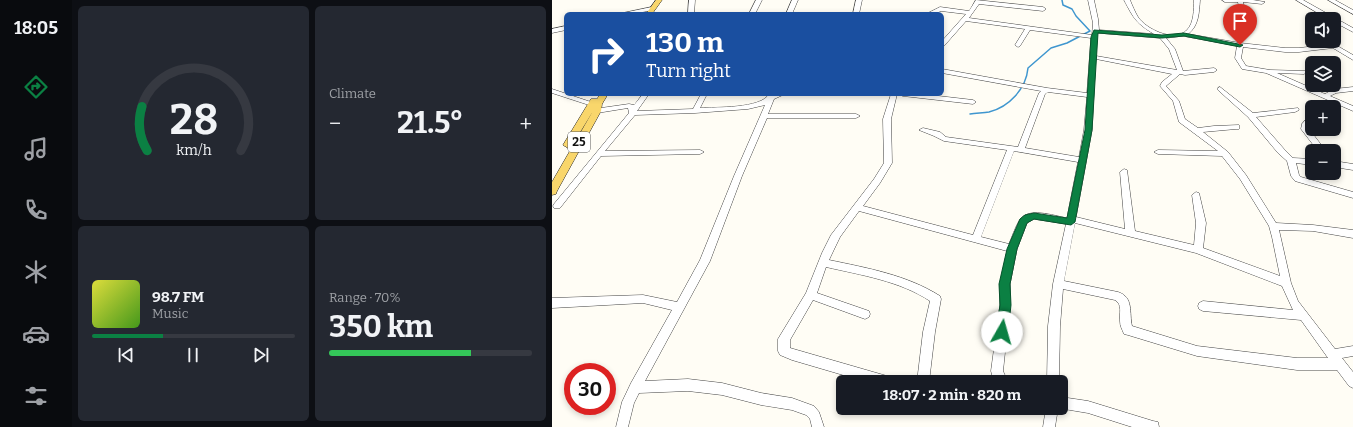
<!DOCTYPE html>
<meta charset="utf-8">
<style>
body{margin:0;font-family:Bitter,serif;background:#242831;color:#f1f3f6;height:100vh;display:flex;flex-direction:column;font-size:15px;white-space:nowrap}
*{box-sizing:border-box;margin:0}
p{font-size:13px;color:#9ea1a6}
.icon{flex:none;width:22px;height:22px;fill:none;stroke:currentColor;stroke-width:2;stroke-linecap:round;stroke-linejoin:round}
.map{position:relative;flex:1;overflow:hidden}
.sheet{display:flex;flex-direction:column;gap:6px;padding:6px;background:#0d0f14;width:480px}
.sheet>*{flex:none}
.hud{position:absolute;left:12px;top:12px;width:380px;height:84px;border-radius:6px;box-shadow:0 2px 6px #0003;background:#1a4fa0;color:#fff;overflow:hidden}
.fabs{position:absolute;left:753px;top:12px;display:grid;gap:8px}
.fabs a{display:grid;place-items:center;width:36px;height:36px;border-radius:6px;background:#171b24;box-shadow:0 2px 6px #0003;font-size:20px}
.speed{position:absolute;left:12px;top:363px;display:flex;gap:8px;font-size:20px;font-weight:700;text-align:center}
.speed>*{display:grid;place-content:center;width:52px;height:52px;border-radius:50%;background:#171b24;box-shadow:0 2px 6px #0003;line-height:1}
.speed .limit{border:6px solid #d22;background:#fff;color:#111}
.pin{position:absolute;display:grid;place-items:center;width:34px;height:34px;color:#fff;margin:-41px -17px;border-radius:50% 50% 50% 0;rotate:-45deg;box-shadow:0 0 4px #0007}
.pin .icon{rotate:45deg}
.me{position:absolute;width:44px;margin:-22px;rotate:7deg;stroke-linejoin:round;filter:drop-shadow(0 0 3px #0008)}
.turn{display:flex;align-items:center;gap:14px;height:84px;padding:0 16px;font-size:18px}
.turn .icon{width:52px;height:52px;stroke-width:2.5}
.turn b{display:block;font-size:28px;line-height:34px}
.big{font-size:30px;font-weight:700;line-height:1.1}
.sheet .tile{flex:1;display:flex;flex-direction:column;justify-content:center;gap:6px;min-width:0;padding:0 14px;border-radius:6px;background:#242831}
.sheet .dial{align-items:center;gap:0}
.dial svg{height:104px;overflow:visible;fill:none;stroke:#363941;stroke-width:7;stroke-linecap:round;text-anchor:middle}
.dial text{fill:#f1f3f6;stroke:none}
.song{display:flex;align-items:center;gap:12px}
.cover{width:48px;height:48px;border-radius:6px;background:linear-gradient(135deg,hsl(60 70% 55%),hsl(100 70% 35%))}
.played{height:4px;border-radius:2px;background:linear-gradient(90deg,#0b8043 35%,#363941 35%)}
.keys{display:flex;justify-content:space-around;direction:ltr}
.heat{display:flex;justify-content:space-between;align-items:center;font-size:22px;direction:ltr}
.charge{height:6px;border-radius:3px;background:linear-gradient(90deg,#34c759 70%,#363941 0)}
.sheet .tiles{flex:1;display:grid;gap:6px;grid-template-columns:repeat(2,1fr)}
.trip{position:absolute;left:284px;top:375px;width:232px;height:40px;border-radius:6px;background:#171b24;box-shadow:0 2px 6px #0003;font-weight:700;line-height:40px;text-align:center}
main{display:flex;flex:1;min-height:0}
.dock{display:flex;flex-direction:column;width:72px;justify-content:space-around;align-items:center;background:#090b0e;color:#9ea1a6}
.dock .icon{width:28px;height:28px}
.dock .active{color:#0b8043}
.dock b{font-size:18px;color:#f1f3f6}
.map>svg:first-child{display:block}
</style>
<main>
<nav class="dock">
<b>18:05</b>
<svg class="icon active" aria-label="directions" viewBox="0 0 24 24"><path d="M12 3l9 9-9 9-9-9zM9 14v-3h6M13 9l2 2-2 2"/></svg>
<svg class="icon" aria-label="music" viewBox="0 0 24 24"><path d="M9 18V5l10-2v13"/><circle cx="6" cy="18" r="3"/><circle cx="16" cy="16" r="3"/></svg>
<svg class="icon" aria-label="phone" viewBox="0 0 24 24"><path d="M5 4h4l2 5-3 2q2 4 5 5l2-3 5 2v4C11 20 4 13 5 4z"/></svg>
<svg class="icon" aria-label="climate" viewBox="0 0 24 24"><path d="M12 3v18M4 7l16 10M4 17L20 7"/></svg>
<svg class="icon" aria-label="car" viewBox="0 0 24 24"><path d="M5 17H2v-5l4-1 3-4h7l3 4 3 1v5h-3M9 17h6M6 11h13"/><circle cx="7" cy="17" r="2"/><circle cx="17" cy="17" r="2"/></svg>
<svg class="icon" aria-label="filters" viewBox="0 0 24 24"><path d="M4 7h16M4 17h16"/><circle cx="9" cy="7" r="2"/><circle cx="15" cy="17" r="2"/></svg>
</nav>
<section class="sheet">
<div class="tiles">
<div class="tile dial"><svg viewBox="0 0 100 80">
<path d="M14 69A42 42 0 1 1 86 69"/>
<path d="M14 69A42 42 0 0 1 10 35" stroke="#0b8043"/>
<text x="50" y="56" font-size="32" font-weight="700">28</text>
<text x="50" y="72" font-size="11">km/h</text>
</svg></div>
<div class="tile"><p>Climate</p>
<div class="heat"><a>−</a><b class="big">21.5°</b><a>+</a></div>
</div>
<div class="tile">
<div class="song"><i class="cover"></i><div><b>98.7 FM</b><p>Music</p></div></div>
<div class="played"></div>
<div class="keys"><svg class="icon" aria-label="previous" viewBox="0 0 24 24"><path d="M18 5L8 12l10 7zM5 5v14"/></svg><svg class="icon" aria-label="pause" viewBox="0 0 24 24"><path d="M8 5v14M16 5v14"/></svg><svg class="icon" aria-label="next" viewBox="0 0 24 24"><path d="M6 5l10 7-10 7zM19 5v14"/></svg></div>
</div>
<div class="tile"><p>Range · 70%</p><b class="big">350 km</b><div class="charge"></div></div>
</div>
</section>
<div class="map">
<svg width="801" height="427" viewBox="0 0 801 427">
<rect width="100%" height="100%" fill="#fffdf5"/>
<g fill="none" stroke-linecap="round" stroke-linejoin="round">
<!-- stream -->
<path stroke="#3f96cf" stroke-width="1.5" d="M418 114C424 113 431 113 437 112 457 107 474 89 476 68L499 48 515 43 538 31 524 16 520 9 511 5 510 0"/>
<!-- minor casing -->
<g stroke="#444" stroke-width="1">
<g id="minor">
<polygon points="137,0 143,0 142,14 136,14"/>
<polygon points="204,0 210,0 203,14 197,14"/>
<polygon points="240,0 246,0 240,14 234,14"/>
<polygon points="304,0 310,0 307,14 301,14"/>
<path d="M424 0 491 7 494 9 491 11 427 4 417 18 540 35 541 23 536 0H542L546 19 547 30 602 34C584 23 582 19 572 0H578C580 5 583 12 586 17 594 29 622 43 635 30 642 23 642 9 642 0H648C647 12 647 26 636 34L688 43 733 48H747L782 44 801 55V60L781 48 747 52H733L691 47 689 58 694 66 718 70 754 71 755 72 752 74 725 73 773 94 782 89 801 87V91L784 93 778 96 801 106V111L714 73 690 69 683 58 685 46 631 36 614 38 623 49 631 71 662 68 665 70 662 72 633 75 628 74 614 86 627 101 633 119 646 128 662 126 687 125V129H684L651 132 676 152 694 175 724 223 761 225 801 230V238L761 231 727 230 739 283 746 301 783 349 801 346V356L790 358 801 372V388L797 386 785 370H745L645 356 576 335 572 334C570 329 568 326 568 321 567 313 571 305 563 300L511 289 508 326 507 382H495L496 326 501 284 514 224 482 219 475 223 465 249 458 284V305L451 371 456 382H442L439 371 448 305V284L455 251 307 211 288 237 277 260C315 268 355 275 388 296L389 299 383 332 377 382H365L371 332 378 301C348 281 309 275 274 267L265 293 317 311 318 314 317 317 313 319 261 300 238 340V348L335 376 339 378 341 382H315L240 360 228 355 226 351V339L254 293 270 253 279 235 322 179 332 163 331 119 339 94H345L339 119 340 163 328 183 311 206 421 235 455 150 392 141 382 136 367 130 371 128 388 132 394 137 466 147 487 93 489 91 390 73V69L495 88 535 93 539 38 478 30 468 46 466 47 463 45 473 29 414 21 392 46 390 47V41L414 14 389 11 382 14H375L376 13 388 7 417 11ZM546 33 608 38 617 49 625 70 544 56ZM544 59 620 74 610 82 608 86 621 101 627 122 666 151 606 150 602 152 606 154 670 156 688 179 717 226 720 237 728 276 651 248 654 223 647 193 644 192 640 195 644 223 642 245 583 231 575 170 572 169 568 172 573 229 524 217 540 130ZM496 92 535 97 532 130 527 157 473 148 493 94ZM462 151 526 162 515 218C502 216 475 206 467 221 463 228 460 237 457 244L429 237ZM523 223 644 253 730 286 741 310 651 301 647 303 646 306 647 309 651 311 749 320 776 358H745L645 346 580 326C577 313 582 297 566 292L512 281Z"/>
<polygon points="670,0 701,0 713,2 710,4 691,2 695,18 692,20 689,18 686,2 673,2"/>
<polygon points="744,0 751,0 801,28 801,32 782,22 782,19 776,19"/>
<polygon points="776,0 783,0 801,10 801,14"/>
<polygon points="100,7 103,9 102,10 79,14 66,14"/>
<polygon points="14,26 14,30 0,33 0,29"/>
<polygon points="668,87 701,113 746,108 747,110 743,112 704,117 732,149 741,158 760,159 760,165 744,163 747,175 749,177 801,192 801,198 743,181 739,176 735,161 726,153 696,117 666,90 666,88"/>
<polygon points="0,89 42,103 43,104 40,106 0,93"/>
<path d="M91 94H97L85 111 141 109 149 94H155L148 108C163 107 209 109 217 94H233L222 99 216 114H304L308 116 304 118H215L190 176 158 261 93 381 136 379 170 383 209 393 240 398 262 406 267 412 272 427H260L258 419 254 415 240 410 209 405 170 395 136 391 87 393 82 403 76 427H64L70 402 79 383 120 310 91 303 0 308V298L91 295 125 302 148 260 182 176 213 105 196 109 143 113 83 115 53 151 148 150 152 152 148 154 49 156 8 208H2L1 206 2 204 77 113 76 108 45 113 41 111 42 109 77 104 82 105Z"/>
<polygon points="348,94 369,94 421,100 424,102 421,104 351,96"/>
<polygon points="757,116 760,116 760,122 757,129 774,151 766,151 749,129 750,124"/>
<polygon points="782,161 801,164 801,170 782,167"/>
<polygon points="509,397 536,401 601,421 606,422 607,427 580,427 536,413 506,408 503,427 491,427 494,408 509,408"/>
</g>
</g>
<!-- major casing -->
<g stroke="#222" stroke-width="1">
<g id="major">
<polygon points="104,0 110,0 100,14 94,14"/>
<polygon points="48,94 56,94 50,104 49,111 5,191 4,194 0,195 0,182 41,111 19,147 16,148 11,145 39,99 45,99"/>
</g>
</g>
<!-- minor -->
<use href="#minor" fill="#fff" fill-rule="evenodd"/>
<!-- major -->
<use href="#major" fill="#f9d66b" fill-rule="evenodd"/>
</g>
<!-- route -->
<polygon fill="#0b8043" stroke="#07532c" points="542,30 610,35 632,33 691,45 688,47 632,36 610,38 546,33 540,130 523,222 519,225 482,219 475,223 465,249 458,284 459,305 456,332 454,335 450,337 446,335 444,332 448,305 447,284 455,249 468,219 473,215 482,213 515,218 533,130 539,37"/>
<g text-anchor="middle" stroke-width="4" stroke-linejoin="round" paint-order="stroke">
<!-- shield labels -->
<rect fill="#fff" stroke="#585858" stroke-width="1" x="16" y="132" width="22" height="20" rx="3"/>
<g font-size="12" font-weight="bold" fill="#111">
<text x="27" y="146">25</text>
</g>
</g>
</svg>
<div class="fabs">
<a><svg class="icon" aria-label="sound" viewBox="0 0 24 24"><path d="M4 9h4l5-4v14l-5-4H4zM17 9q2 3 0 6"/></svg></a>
<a><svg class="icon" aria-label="layers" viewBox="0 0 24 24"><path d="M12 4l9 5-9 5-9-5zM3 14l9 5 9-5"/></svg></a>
<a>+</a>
<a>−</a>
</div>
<div class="speed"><div class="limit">30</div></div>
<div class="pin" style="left:688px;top:45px;background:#d93025"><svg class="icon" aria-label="arrive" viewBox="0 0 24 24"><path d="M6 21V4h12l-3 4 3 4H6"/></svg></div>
<svg class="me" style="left:450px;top:332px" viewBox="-20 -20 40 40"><circle r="19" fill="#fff"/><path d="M0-13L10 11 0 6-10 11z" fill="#0b8043"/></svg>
<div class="trip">18:07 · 2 min · 820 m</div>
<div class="hud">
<div class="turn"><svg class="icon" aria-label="right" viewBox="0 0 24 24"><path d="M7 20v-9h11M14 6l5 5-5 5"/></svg><div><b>130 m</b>Turn right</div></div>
</div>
</div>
</main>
